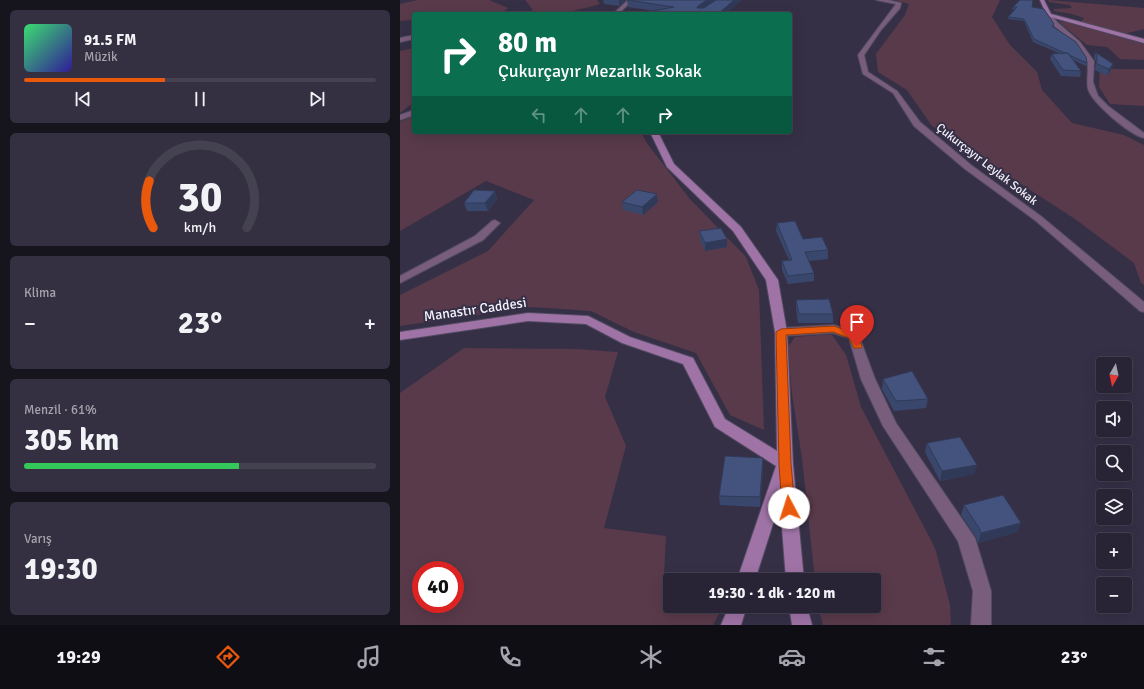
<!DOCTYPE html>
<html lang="tr">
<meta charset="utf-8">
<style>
body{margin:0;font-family:Signika,sans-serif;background:#343041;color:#f1f3f6;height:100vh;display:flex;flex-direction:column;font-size:15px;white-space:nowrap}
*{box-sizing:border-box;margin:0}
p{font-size:13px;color:#a5a4ad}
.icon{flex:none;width:22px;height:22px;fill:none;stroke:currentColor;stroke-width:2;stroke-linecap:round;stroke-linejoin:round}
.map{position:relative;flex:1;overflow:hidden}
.drawer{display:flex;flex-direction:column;gap:10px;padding:10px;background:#16141d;width:400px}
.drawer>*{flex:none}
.hud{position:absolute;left:12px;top:12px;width:380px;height:122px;border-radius:4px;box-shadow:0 4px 16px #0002,0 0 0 1px #444150;background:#0b6e4f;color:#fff;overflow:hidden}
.needle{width:26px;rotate:189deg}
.fabs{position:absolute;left:696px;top:357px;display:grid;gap:8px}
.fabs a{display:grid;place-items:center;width:36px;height:36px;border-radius:4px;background:#282435;box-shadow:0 4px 16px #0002,0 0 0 1px #444150;font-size:20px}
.speed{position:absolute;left:12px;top:561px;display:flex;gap:8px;font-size:20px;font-weight:700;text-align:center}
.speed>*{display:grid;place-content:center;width:52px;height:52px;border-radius:50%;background:#282435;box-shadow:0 4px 16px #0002,0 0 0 1px #444150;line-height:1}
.speed .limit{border:6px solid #d22;background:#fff;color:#111}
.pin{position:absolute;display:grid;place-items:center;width:34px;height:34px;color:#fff;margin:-41px -17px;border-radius:50% 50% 50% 0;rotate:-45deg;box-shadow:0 0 4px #0007}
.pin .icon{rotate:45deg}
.me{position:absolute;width:44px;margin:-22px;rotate:355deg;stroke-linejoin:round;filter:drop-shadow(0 0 3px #0008)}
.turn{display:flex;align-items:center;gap:14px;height:84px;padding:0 20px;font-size:18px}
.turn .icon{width:52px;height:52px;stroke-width:2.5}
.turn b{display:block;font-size:28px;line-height:34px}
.lanes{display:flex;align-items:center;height:38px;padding:0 20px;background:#0003;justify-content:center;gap:20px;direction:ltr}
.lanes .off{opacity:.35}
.big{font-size:30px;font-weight:700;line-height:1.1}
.drawer .card{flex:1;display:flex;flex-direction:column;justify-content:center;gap:6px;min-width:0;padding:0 14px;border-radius:6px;background:#343041}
.drawer .dial{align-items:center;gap:0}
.dial svg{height:104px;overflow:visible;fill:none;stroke:#444150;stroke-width:7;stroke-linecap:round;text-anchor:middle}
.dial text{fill:#f1f3f6;stroke:none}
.song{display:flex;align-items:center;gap:12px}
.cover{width:48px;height:48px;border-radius:6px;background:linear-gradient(135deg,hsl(140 70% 55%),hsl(250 70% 35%))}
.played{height:4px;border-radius:2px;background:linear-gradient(90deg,#ea580c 40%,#444150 40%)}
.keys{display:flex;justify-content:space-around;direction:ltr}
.heat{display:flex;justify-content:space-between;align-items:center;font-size:22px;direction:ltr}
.charge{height:6px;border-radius:3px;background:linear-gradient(90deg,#34c759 61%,#444150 0)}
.trip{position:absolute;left:263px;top:573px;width:218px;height:40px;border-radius:4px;background:#282435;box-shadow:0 4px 16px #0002,0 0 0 1px #444150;font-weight:700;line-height:40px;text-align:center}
.tab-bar{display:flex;height:64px;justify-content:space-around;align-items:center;background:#100e15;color:#a5a4ad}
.tab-bar .icon{width:28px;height:28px}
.tab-bar .selected{color:#ea580c}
.tab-bar b{font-size:18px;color:#f1f3f6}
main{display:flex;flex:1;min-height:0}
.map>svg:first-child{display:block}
</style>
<main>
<section class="drawer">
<div class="card">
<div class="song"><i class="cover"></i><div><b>91.5 FM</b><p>Müzik</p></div></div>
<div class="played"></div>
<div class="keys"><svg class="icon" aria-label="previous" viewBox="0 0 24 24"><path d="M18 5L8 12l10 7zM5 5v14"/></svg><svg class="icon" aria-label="pause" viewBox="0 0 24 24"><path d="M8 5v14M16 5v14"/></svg><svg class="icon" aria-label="next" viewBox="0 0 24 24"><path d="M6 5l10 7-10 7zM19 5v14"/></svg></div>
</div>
<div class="card dial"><svg viewBox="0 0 100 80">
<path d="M14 69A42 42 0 1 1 86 69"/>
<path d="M14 69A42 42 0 0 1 11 33" stroke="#ea580c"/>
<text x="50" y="56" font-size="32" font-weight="700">30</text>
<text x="50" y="72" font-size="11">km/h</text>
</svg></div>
<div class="card"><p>Klima</p>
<div class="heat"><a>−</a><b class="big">23°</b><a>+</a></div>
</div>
<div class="card"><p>Menzil · 61%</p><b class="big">305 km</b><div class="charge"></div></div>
<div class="card"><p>Varış</p><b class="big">19:30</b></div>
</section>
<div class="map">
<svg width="744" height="625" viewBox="0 0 744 625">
<rect width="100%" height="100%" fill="#363047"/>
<!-- green -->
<g fill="#593a4a" fill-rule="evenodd">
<polygon points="18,0 89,0 108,8 101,14 14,14 14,20 0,21 0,4"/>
<polygon points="125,0 197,0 200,4 190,7 176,10 168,14 132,14 132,9"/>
<polygon points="495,0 600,0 592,17 610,45 637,72 642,90 672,123 724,135 744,145 744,285 741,283 734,263 675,219 532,126 507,90 478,72 476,54 505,15 509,4"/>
<polygon points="648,0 744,8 744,29 724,34 681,22 684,18 672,14 654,11 654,9 672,8 670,5 649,2"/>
<polygon points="658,21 669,23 744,44 744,60 720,59 707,47 687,45"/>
<polygon points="14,48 14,102 0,113 0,51"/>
<polygon points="700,69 744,69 744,106 710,104 699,87"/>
<polygon points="14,116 14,132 241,132 246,142 289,198 346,257 359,290 364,430 330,415 296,353 234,332 191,311 131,307 0,326 0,295 88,251 134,200 86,181 0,231 0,122"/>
<polygon points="420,335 432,335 446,355 461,407 535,548 550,605 551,625 423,625 418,606 474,606 474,580 415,580 402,458 392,394 388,347 395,337"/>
<path d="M64 348 176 349 218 352 205 397 226 446 204 528 266 536 263 595 270 596V606H323L313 625H0V393ZM21 570H55V604H21Z"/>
</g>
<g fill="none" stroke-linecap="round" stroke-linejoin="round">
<!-- street casing -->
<g stroke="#514b60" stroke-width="2">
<g id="street">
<polygon points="228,0 233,0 218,14 213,14"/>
<polygon points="476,0 488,0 501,3 500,8 481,30 464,55 468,72 497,91 520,122 571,165 642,217 744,302 744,312 740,311 636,221 565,169 514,126 493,93 463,74 458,55 496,4"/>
<path d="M647 14H651L657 22 680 42 694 61 693 82 698 96 708 106 744 133V138C730 135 692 103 688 89 686 81 690 64 686 59 683 54 680 48 676 44 668 35 649 26 647 14Z"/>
<polygon points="14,35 14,39 0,42 0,38"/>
<polygon points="14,110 14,115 0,120 0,115"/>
<polygon points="95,220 100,223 83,240 0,283 0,276 75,236 92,221"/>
<polygon points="434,325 458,333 475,379 496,423 575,538 591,591 591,625 571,625 573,591 558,541 483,426 461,379 449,338 433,333 381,336 377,335 375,332 377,329 381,328"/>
</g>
</g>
<!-- secondary casing -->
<g stroke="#514b60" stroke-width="2">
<g id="secondary">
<polygon points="640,0 644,0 651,14 744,39 744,43 647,16"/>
<polygon points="250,132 258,132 274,164 341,227 378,280 387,332 393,464 404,580 386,580 380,502 355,580 337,580 376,466 315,427 283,364 222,343 186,324 128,321 0,340 0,332 128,313 188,316 230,337 293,358 325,419 377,451 375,332 366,280 333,231 267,167"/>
<polygon points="329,606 347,606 341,625 321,625"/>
<polygon points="389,606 407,606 412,625 392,625"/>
</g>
</g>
<!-- street -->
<use href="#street" fill="#795d7d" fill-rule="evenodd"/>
<!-- secondary -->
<use href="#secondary" fill="#9f73a6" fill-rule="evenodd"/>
</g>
<!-- wall -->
<g fill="#3a476c">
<polygon points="203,0 226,0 219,6 204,4"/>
<polygon points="227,0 341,0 326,14 238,14 254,11 228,7"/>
<polygon points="613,7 632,7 654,24 654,27 687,63 686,66 673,60 681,71 680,77 661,76 650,59 652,54 659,53 633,42 624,21 608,19 608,17 615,10 612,9"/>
<polygon points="695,52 713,64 711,70 707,76 695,70 696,61 694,58"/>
<polygon points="95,191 97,199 88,211 67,211 64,203"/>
<polygon points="222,202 258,202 243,215 223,210"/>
<polygon points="377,223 403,239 428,250 428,259 409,261 414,273 414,281 388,284 382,270 382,261 389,260 376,231"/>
<polygon points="299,231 327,247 305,251 300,240"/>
<polygon points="396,300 433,314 433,323 398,323 396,308"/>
<polygon points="483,379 528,399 526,408 494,411 482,389"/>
<polygon points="527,443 574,474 540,481 525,452"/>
<polygon points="363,468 360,507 320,505 319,496"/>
<polygon points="564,505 621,523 617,532 578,543 576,537 561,515"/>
</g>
<!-- shaded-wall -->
<g fill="#303a58">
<polygon points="219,0 226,0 219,6"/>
<polygon points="307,0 317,0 298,13 298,6"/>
<polygon points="334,0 341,0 326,14 318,14"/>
<polygon points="713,64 711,70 707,76 709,69"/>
<polygon points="95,191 97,199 88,211 85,203"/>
<polygon points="257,194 258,202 243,215 242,207"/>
<polygon points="327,239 327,247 305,251 305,243"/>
<polygon points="363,458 363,468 360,507 360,497"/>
<polygon points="577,465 574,474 540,481 542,471"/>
<polygon points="621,523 617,532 578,543 581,533"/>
</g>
<!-- building -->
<g fill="#44537d" stroke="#303a58">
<polygon points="227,0 307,0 298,6 297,8 304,8 316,0 334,0 318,14 238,14 274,7"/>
<polygon points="620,0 633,0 632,7 644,9 654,24 652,26 676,42 686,57 687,63 669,55 668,53 665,53 634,39 624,19 608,17 617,7 613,7"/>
<polygon points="695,52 713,64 709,69 697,64 697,55"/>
<polygon points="668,53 681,71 663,70 652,54"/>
<polygon points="74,190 95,191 85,203 64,203"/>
<polygon points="237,190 257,194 242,207 222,202"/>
<polygon points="395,221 403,239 422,237 428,250 405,252 414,273 388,276 382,261 392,260 377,223"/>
<polygon points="321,228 327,239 305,243 299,231"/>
<polygon points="429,299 433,314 399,314 396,300"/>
<polygon points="512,371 528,399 496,401 483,379"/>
<polygon points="560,437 577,465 542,471 527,443"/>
<polygon points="325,456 363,458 360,497 319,496"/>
<polygon points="603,495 621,523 581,533 579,528 564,505"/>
</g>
<!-- route -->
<polygon fill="#ea580c" stroke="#983908" points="434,326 457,334 462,346 461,348 454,348 449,338 433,332 386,335 391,464 395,508 393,511 389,513 384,511 382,508 379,464 376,332 381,329"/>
<g text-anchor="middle" stroke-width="4" stroke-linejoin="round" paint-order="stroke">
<!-- far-street labels -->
<g font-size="12" fill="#f4f1fd" stroke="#363047">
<text transform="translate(587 164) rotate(38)" y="4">Çukurçayır Leylak Sokak</text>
</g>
<!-- street labels -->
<g font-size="14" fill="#f4f1fd" stroke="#363047">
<text transform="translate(75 309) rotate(-8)" y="5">Manastır Caddesi</text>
</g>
</g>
</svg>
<div class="fabs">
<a><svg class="needle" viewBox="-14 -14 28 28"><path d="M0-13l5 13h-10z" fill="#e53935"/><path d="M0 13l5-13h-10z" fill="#a5a4ad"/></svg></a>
<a><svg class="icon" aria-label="sound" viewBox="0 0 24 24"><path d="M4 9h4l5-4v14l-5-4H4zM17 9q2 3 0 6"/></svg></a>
<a><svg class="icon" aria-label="search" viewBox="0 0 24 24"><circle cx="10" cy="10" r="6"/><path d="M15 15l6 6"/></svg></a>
<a><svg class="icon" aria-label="layers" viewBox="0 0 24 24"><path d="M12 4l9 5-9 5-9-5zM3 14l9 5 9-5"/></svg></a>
<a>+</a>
<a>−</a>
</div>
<div class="speed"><div class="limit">40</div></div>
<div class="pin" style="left:457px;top:346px;background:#d93025"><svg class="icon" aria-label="arrive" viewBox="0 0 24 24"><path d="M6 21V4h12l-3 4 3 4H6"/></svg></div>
<svg class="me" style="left:389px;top:508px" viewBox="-20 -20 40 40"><circle r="19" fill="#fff"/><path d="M0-13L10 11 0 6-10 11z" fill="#ea580c"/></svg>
<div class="trip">19:30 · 1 dk · 120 m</div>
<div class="hud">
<div class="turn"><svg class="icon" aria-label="right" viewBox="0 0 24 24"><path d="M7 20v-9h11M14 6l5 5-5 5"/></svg><div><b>80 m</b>Çukurçayır Mezarlık Sokak</div></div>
<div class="lanes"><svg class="icon off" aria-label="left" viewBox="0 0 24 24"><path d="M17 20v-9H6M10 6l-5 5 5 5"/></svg><svg class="icon off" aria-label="ahead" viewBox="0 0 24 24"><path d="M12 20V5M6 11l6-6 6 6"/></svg><svg class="icon off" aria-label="ahead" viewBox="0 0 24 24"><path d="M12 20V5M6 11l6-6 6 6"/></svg><svg class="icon" aria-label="right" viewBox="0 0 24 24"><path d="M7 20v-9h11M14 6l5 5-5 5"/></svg></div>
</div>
</div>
</main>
<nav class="tab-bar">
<b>19:29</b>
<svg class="icon selected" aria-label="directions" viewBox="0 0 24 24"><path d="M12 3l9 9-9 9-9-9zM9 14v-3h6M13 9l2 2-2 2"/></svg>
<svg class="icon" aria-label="music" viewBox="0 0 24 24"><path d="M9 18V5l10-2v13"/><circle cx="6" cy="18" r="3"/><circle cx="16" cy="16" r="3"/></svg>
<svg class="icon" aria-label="phone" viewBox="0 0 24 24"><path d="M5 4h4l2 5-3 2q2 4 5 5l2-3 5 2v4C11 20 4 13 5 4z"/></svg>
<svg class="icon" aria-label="climate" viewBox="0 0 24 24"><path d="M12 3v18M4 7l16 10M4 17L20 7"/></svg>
<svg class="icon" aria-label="car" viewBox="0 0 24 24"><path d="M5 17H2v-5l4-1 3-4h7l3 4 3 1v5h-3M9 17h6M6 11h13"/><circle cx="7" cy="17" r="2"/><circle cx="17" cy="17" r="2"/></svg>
<svg class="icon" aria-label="filters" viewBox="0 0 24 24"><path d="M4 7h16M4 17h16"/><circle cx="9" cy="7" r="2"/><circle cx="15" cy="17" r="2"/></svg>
<b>23°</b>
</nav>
